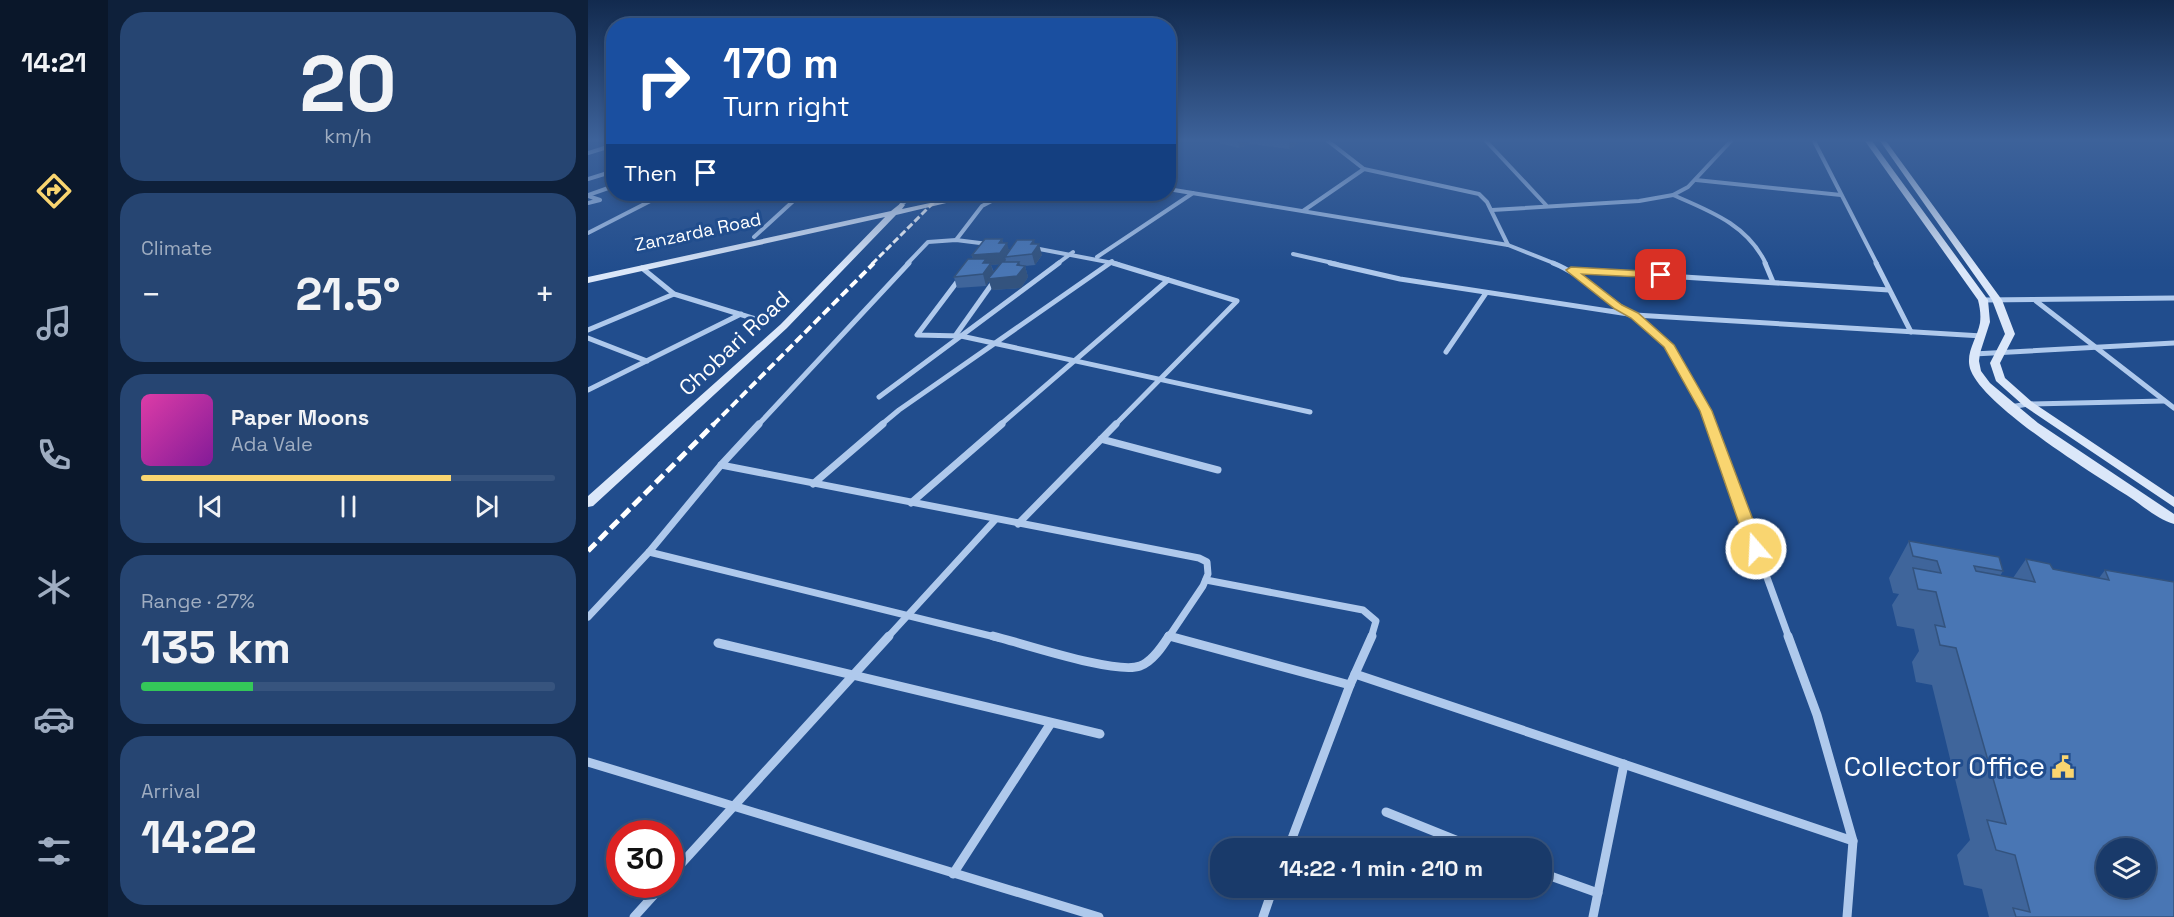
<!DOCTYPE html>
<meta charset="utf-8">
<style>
body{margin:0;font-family:"Space Grotesk",sans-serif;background:#264572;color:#f1f3f6;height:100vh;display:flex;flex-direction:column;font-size:22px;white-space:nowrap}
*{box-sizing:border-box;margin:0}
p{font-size:20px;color:#9fadc1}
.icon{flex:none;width:33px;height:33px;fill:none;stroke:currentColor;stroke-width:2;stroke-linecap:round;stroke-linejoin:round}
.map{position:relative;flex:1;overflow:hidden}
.sheet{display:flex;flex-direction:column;gap:12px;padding:12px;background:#0e203a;width:480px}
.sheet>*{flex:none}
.hud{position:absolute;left:18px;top:18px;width:570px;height:183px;border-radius:24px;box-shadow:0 3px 9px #0003,0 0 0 2px #37547e;background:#1a4fa0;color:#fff;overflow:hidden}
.buttons{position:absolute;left:1508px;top:838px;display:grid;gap:12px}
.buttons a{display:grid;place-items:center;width:60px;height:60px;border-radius:50%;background:#193a6a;box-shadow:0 3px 9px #0003,0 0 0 2px #37547e;font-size:30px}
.speed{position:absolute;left:18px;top:820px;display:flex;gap:12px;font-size:30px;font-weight:700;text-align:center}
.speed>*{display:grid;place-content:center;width:78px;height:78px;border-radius:50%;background:#193a6a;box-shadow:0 3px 9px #0003,0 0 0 2px #37547e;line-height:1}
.speed .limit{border:9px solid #d22;background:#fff;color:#111}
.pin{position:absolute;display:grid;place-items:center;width:51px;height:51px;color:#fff;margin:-26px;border-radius:12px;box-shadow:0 3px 9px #0006}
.me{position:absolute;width:66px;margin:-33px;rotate:341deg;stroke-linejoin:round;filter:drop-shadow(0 0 4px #0008)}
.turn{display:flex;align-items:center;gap:21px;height:126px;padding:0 18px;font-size:27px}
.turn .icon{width:78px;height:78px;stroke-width:2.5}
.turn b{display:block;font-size:42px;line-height:51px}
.then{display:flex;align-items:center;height:57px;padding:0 18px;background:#0003;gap:12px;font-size:22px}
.big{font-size:45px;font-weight:700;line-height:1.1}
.sheet .tile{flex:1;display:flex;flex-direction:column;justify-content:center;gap:9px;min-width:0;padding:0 21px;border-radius:24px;background:#264572}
.sheet .dial{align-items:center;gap:0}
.dial b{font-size:78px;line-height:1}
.song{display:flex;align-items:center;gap:18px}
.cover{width:72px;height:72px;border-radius:9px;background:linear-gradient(135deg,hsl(320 70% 55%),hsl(290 70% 35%))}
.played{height:6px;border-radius:3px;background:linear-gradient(90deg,#f9d570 75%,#37547e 75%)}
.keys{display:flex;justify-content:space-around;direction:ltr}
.heat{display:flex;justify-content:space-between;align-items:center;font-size:33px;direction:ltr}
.charge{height:9px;border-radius:4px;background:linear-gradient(90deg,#34c759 27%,#37547e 0)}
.trip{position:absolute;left:622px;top:838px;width:342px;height:60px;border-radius:24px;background:#193a6a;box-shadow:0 3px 9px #0003,0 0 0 2px #37547e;font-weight:700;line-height:60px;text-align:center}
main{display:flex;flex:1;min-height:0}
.tabs{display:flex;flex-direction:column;width:108px;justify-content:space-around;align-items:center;background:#0a172a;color:#9fadc1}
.tabs .icon{width:42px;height:42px}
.tabs .current{color:#f9d570}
.tabs b{font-size:27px;color:#f1f3f6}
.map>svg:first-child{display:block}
</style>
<main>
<nav class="tabs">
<b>14:21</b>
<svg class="icon current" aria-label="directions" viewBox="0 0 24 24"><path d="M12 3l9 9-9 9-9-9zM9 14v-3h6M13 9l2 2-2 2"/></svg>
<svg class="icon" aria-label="music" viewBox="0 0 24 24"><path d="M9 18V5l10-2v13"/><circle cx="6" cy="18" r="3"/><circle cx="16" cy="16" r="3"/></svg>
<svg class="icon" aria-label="phone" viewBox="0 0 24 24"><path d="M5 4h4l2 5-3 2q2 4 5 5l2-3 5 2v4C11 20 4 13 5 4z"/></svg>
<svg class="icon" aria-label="climate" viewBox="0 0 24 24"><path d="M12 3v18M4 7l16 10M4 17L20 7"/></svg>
<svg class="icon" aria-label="car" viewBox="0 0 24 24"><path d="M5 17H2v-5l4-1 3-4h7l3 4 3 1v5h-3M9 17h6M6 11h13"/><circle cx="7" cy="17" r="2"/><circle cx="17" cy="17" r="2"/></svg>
<svg class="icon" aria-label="filters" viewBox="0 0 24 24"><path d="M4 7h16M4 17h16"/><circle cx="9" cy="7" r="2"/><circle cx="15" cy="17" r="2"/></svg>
</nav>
<section class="sheet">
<div class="tile dial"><b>20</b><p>km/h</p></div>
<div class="tile"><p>Climate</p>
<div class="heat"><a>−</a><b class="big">21.5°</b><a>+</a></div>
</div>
<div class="tile">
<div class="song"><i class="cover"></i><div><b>Paper Moons</b><p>Ada Vale</p></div></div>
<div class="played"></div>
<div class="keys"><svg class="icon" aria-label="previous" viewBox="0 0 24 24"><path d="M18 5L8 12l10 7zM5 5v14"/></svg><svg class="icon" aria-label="pause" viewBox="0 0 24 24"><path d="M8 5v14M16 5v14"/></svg><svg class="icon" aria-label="next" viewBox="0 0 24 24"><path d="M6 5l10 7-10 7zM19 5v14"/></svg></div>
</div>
<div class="tile"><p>Range · 27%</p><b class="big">135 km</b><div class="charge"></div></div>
<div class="tile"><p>Arrival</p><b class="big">14:22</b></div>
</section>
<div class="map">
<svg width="1586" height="917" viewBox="0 0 1586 917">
<rect width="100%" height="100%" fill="#214d8d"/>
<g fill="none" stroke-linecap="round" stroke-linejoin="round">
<!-- street-far3 -->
<g stroke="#afc9ec" stroke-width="4">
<polyline points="898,141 958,205"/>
<polyline points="1226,141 1289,264"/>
<polyline points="0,153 26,145"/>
<polyline points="776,169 891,194 899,202 920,245"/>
<polyline points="0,179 26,171"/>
<polyline points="1108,180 1253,195"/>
<polyline points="580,189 920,245 968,264"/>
<polyline points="0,195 26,186"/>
<polyline points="73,195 162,194"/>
<path d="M1085 195C1122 211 1160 225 1178 264"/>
<polyline points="0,196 12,200 0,203"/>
<polyline points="313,205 325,194"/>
<polyline points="904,210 1051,201 1085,195 1100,187 1143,141"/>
<polyline points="715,211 776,169 740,141"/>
<polyline points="0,233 76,194"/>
<polyline points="166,237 213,194"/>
<polyline points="368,240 394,206 417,194"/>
<polyline points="446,248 530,264"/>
<polyline points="705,254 749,264"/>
<polyline points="509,257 605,193"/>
<polyline points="319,264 340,242 368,240 400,244"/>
<polyline points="469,264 485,252"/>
<polyline points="519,264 524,261"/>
</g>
<!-- street-far2 -->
<g stroke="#afc9ec" stroke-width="5">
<polyline points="525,263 649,301 527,425"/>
<polyline points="742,263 812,279 1047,315 1080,345 1118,411 1123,425"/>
<path d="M965 263C995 275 1017 300 1047 315L1394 336"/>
<polyline points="1177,263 1185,282"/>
<polyline points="1288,263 1323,332"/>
<polyline points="54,268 86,294 174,321"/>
<polyline points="984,270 1301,290"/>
<polyline points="372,278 329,335 373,336 722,412"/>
<polyline points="1395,300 1586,298"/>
<polyline points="1448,301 1586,408"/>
<polyline points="0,330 86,294"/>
<polyline points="367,336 406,281"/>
<polyline points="0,338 59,361"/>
<polyline points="858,352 898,293"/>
<polyline points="1386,354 1586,343"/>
<polyline points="0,390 153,314"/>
<polyline points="291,397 471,263"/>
<polyline points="1422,407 1440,404 1576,401"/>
<polyline points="170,425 321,263"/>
<polyline points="293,425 311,410 522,263"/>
<polyline points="412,425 580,280"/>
</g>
<!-- street-far1 -->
<g stroke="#afc9ec" stroke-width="7">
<polyline points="1123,424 1201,638"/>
<polyline points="513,439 630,470"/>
<polyline points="133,465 611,558 619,562 620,574 615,586 580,638"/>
<polyline points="225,484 295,424"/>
<polyline points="323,503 414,424"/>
<polyline points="430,524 528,424"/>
<polyline points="61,552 411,638"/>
<polyline points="618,580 775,610 788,621 783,638"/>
<polyline points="0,617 61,552 133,465 171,424"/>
<polyline points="580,636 587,638"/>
<polyline points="299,638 407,520"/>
</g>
<!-- street -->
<g stroke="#afc9ec" stroke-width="9">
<path d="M405 636C434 643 528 675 552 666 564 662 574 647 581 636"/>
<polyline points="581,636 762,685"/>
<polyline points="1200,636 1229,715 1265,841 1259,917"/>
<polyline points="130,643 512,734"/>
<polyline points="767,674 1265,841"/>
<polyline points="0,762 511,917"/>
<polyline points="798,812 890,849"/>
<polyline points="700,849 762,685 784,636"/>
<polyline points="954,873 1010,893"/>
<polyline points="365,874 463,723"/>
<polyline points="82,876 301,636"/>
<polyline points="46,917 75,885"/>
<polyline points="675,917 685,888"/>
<polyline points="1005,917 1036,764"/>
</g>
<!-- secondary -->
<g fill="#dbe7f9" fill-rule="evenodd">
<path d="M1277 141H1284L1400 300 1402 322 1392 353 1391 361 1393 371 1402 383 1450 423 1586 514V524C1571 520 1556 507 1543 498 1507 475 1398 408 1383 371 1376 354 1389 339 1392 323 1393 315 1392 308 1390 300Z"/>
<polygon points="1292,141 1298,141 1414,300 1427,334 1412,363 1417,378 1444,402 1586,497 1586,507 1436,406 1408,381 1402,363 1417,334 1404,300"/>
<polygon points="384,194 396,194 308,215 199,328 5,506 0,507 0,496 193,324 297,217 0,283 0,277 303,211 313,203 317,205 314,209"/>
</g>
<!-- rail-far2 -->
<polyline stroke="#fff" stroke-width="3" stroke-dasharray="7 3" stroke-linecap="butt" points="284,264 354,194"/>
<!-- rail-far1 -->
<polyline stroke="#fff" stroke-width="4" stroke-dasharray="9 4" stroke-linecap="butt" points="125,425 286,263"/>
<!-- rail -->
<polyline stroke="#fff" stroke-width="5" stroke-dasharray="11 5" stroke-linecap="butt" points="0,551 126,424"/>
</g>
<!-- wall -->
<g fill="#3f659b" fill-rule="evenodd">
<polygon points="630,141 713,141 713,142 701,149 662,144 651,148 631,143"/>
<path d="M414 239 415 243 421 250 447 244 454 255 447 265 437 266 440 277 433 288 404 290 401 281 398 286 369 288 366 277 385 259 384 255ZM412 264 406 272 403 265Z"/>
<polygon points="1321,541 1415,571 1412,576 1425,578 1438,559 1465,569 1511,578 1517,570 1586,582 1586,917 1401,917 1394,889 1376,885 1369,855 1382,840 1344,685 1328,682 1324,662 1331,651 1326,629 1309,626 1304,605 1311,594 1305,593 1301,578"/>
</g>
<!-- shaded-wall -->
<g fill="#33537e">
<polygon points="650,141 661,141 662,144 651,148"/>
<polygon points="701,141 713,141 713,142 701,149"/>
<polygon points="414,239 416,247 419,243 422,254 417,257 418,260 415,264 403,265 406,274 429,265 431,262 434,270 437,266 440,277 433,288 404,290 401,281 398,286 395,274 387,266 384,255 411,243"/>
<polygon points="446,240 448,249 451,244 454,255 447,265 444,254 443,244"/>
</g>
<!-- building -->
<g fill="#4976b4" stroke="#33537e" stroke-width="1.5" fill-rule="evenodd">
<polygon points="397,239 414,239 411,243 419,243 412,253 384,255"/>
<polygon points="429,240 446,240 443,244 451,244 444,254 417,257"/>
<polygon points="380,259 398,259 395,263 403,263 395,274 366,277"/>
<polygon points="414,262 431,262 429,265 437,266 429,276 400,279"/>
<path d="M1321 541 1411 557 1415 571 1386 566 1388 571 1447 582 1438 559 1462 564 1465 569 1521 580 1517 570 1586 582V917H1428L1425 908 1442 912 1427 855 1408 850 1399 820 1418 824 1368 648 1352 645 1347 625 1357 627 1348 592 1330 589 1325 568 1353 573 1349 561 1325 556ZM1518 849H1557V888H1518Z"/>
</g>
<!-- sky -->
<linearGradient id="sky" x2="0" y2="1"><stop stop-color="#122a4e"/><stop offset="0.52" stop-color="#3d629a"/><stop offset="1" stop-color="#3d629a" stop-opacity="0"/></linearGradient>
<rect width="1586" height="270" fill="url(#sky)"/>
<!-- route -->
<polygon fill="#f9d570" stroke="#a28a49" stroke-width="1.5" points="983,267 1073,272 1078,275 1073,278 994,274 1034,305 1050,313 1086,345 1124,411 1176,549 1173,553 1163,553 1160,549 1112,411 1076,347 1043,318 1027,309 980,272 978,270"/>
<!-- icons -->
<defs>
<g id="civic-bare" transform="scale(1.8)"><path d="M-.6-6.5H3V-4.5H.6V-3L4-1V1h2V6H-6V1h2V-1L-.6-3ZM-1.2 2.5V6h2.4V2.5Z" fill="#f9d570" stroke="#214d8d" stroke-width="2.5" paint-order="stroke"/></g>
</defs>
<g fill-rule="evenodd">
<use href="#civic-bare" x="1475" y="767"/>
</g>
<g text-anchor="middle" stroke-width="6" stroke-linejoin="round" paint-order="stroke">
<!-- far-street labels -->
<g font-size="18" fill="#fff" stroke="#214d8d">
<text transform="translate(110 232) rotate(-12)" y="6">Zanzarda Road</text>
</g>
<!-- street labels -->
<g font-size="22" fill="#fff" stroke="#214d8d">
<text transform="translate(146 343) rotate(-43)" y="8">Chobari Road</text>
</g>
<!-- near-poi labels -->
<g font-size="27" fill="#fff" stroke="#214d8d" text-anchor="end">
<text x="1457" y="776">Collector Office</text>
</g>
</g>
</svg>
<div class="buttons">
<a><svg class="icon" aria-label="layers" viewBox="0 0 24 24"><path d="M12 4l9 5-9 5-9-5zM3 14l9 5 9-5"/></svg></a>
</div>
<div class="speed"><div class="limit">30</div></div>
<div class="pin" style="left:1073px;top:275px;background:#d93025"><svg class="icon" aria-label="arrive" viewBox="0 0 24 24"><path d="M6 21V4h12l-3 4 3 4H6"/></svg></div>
<svg class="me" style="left:1168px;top:549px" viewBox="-20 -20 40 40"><circle r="17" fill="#f9d570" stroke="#fff" stroke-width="3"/><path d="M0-11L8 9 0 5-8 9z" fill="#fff"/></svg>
<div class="trip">14:22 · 1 min · 210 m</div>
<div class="hud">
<div class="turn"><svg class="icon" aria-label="right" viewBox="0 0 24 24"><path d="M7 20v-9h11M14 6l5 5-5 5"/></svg><div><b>170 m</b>Turn right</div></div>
<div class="then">Then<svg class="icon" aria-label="arrive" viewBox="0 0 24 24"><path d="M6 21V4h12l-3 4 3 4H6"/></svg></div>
</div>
</div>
</main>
